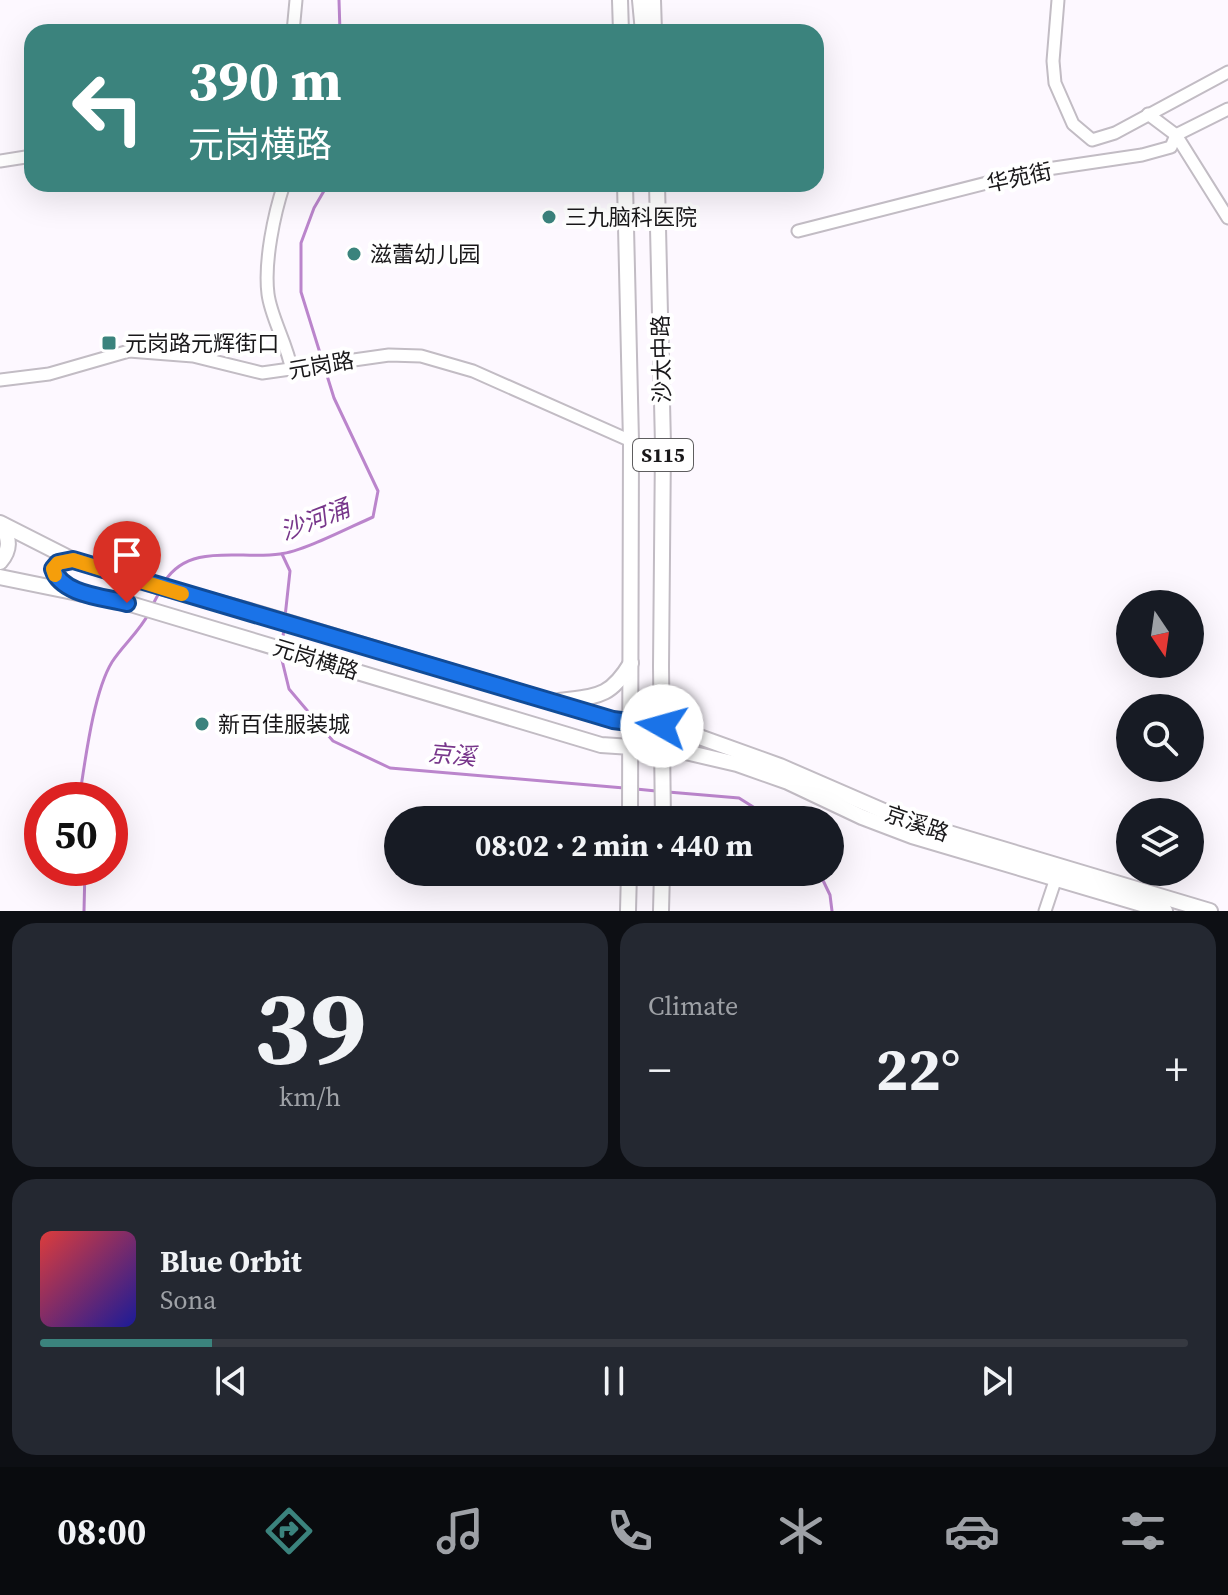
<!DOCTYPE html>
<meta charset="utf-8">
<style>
body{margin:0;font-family:"Source Serif 4","Noto Sans SC",serif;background:#242831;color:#f1f3f6;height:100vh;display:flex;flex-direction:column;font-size:30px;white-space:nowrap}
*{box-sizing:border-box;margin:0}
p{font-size:26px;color:#9ea1a6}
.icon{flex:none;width:44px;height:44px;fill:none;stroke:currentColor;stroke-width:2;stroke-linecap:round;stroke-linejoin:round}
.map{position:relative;height:911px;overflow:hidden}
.panel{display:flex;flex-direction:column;gap:12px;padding:12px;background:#0d0f14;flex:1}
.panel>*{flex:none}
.guide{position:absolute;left:24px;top:24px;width:800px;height:168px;border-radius:24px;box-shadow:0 8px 32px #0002;background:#3b837d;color:#fff;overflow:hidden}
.needle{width:52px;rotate:167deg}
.buttons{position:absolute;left:1116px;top:590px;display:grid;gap:16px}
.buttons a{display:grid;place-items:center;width:88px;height:88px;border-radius:50%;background:#171b24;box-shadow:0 8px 32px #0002;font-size:40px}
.speed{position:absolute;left:24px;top:782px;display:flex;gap:16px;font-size:40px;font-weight:700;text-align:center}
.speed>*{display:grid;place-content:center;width:104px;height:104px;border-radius:50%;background:#171b24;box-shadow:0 8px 32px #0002;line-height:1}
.speed .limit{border:12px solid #d22;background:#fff;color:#111}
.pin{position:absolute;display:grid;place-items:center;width:68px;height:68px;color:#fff;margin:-82px -34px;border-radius:50% 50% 50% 0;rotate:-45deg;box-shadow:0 0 8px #0007}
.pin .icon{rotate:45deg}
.me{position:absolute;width:88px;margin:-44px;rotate:277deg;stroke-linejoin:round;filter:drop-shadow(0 0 6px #0008)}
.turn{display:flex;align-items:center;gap:28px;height:168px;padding:0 32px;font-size:36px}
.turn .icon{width:104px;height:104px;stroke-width:2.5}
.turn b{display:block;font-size:56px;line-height:68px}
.big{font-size:60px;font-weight:700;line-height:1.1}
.panel .tile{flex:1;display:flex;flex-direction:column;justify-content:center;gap:12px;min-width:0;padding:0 28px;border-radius:24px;background:#242831}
.panel .dial{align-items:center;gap:0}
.dial b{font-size:104px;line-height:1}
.song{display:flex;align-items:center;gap:24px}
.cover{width:96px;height:96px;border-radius:12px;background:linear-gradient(135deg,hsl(0 70% 55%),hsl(240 70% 35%))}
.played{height:8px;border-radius:4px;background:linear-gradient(90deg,#3b837d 15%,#363941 15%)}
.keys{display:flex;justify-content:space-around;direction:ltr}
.heat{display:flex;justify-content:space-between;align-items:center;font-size:44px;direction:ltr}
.panel .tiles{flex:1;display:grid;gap:12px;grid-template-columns:1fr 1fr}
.tile:last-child{grid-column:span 2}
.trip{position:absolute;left:384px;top:806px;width:460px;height:80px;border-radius:40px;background:#171b24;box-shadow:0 8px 32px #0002;font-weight:700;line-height:80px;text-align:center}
.menu{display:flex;height:128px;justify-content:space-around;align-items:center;background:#090b0e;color:#9ea1a6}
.menu .icon{width:56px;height:56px}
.menu .selected{color:#3b837d}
.menu b{font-size:36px;color:#f1f3f6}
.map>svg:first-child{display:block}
</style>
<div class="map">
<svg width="1228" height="911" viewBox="0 0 1228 911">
<rect width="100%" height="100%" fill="#fdf8ff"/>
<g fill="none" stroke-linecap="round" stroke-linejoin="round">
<!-- stream -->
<g stroke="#bb85cc" stroke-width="3">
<polyline points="339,0 340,32"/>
<polyline points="282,554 290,571 285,617"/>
<path d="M165 581C190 542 241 560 280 554 302 552 350 527 373 517L378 491 334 398 301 292V243L314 208 328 184"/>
<polyline points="152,606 160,591"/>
<polyline points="282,645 284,628"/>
<polyline points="281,656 289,689 333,741 390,768 624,788"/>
<polyline points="636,789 656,791"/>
<polyline points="668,792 739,798 774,820"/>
<path d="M79 800C85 763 93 693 112 662 123 645 139 632 149 613"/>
<polyline points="819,872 830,895 832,911"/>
<polyline points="84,911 85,868"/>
</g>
<!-- minor casing -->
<g stroke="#c2bcc4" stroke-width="15">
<g id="minor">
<polyline points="1058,0 1053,61 1055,83 1073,124 1092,140 1115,133 1228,72"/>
<polyline points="293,32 296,0"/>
<polyline points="1148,114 1176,135 1228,218"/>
<polyline points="0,161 32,156"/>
<path d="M284 184C274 214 264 262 268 294 271 318 287 343 292 371"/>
<polyline points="798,231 1034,171 1142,155 1171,147 1176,135 1228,109"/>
<polyline points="0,380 49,374 129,351 193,356 262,373 389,355 421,356 473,371 631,441"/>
<polyline points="1045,911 1056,878"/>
</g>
</g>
<!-- major casing -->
<g stroke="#c2bcc4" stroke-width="18">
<g id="major">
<polyline points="620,0 621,32"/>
<polyline points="640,0 643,32"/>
<polyline points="653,0 654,32"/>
<polyline points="625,184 631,441 630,820"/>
<polyline points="657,184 663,445 661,667 663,820"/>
<polyline points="0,523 73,560 139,581 250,611 613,720 680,730 780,766 902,819 1210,911"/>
<path d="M0 562C11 549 9 540 3 525"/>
<polyline points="0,577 127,603 601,745 677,750 737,764 788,782 862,817 912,836 1165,911"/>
<polyline points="68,586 56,579 53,569 58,563 73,560"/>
<path d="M559 701C597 696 610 698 631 663"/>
<polyline points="628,911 629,872"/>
<polyline points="661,911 662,872"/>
</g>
</g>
<!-- minor -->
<use href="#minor" stroke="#fff" stroke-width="11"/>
<!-- major -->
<use href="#major" stroke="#fff" stroke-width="14"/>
</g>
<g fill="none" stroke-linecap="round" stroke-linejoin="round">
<!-- route casing -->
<g stroke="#114b97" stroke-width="20">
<path id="route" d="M127 603C104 597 62 595 53 569L58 563 73 560 593 714 613 720 662 726"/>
</g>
<!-- route -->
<use href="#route" stroke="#1a73e8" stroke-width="14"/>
<!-- slow -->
<polyline stroke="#f59e0b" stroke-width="14" points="55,575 53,569 58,563 73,560 182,594"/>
</g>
<!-- markers -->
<g fill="#3b837d" stroke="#fff" stroke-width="3">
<circle cx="549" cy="217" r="8"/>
<circle cx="354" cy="254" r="8"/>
<rect x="101" y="335" width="16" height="16" rx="4"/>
<circle cx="202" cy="724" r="8"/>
</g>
<g text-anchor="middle" stroke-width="8" stroke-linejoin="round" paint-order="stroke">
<!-- shield labels -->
<rect fill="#fff" stroke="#5e5d5f" stroke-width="2" x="633" y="439" width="60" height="32" rx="6"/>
<g font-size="20" font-weight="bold" fill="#19181a">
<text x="663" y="462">S115</text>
</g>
<!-- street labels -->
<g font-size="22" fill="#19181a" stroke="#fff">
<text transform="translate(1019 177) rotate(-12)" y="8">华苑街</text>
<text transform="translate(661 359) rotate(-91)" y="8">沙太中路</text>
<text transform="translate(321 365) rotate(-10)" y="8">元岗路</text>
<text transform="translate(316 659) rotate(17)" y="8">元岗横路</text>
<text transform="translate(917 823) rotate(19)" y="8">京溪路</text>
</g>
<!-- poi labels -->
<g font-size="22" fill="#19181a" stroke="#fff" text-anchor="start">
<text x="565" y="225">三九脑科医院</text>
<text x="370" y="262">滋蕾幼儿园</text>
<text x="125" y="351">元岗路元辉街口</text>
<text x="218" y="732">新百佳服装城</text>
</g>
<!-- water labels -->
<g font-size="24" font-style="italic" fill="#78378b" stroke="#fff">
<text transform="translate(315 520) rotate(-21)" y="8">沙河涌</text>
<text transform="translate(452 755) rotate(5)" y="8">京溪</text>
</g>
</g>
</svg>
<div class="buttons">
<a><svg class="needle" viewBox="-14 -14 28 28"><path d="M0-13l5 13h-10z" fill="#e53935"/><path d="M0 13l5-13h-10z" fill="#9ea1a6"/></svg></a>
<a><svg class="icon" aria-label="search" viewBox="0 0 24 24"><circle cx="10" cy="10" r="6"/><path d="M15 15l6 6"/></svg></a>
<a><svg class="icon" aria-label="layers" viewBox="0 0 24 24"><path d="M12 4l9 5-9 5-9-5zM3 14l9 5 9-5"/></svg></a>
</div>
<div class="speed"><div class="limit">50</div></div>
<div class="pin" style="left:127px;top:603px;background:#d93025"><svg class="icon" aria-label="arrive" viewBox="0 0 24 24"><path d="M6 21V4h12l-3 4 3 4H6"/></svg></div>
<svg class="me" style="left:662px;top:726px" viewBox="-20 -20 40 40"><circle r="19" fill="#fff"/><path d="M0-13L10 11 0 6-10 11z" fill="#1a73e8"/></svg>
<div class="trip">08:02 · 2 min · 440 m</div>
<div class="guide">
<div class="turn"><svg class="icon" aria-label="left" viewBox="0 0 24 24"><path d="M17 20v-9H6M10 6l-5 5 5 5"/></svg><div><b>390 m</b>元岗横路</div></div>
</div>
</div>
<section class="panel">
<div class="tiles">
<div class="tile dial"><b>39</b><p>km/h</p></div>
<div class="tile"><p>Climate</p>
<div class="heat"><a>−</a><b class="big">22°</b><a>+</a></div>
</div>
<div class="tile">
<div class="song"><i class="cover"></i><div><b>Blue Orbit</b><p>Sona</p></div></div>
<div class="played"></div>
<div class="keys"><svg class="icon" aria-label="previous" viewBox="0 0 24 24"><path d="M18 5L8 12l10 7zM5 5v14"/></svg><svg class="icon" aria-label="pause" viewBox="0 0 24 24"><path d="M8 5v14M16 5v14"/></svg><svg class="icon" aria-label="next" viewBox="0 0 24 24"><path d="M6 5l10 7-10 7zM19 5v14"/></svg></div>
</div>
</div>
</section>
<nav class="menu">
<b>08:00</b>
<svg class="icon selected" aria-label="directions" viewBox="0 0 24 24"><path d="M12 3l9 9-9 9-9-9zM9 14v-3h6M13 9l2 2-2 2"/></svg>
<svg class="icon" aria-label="music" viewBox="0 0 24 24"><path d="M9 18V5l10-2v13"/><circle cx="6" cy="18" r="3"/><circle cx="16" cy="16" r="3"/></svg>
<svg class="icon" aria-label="phone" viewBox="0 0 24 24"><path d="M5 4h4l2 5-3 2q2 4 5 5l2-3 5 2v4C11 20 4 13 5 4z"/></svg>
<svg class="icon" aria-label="climate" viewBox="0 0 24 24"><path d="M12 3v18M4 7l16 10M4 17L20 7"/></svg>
<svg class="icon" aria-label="car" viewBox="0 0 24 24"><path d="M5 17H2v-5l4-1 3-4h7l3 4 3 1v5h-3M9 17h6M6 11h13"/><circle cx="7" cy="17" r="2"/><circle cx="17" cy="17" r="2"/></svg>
<svg class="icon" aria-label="filters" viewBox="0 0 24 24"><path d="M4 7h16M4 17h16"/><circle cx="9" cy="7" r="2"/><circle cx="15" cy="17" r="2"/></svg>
</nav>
